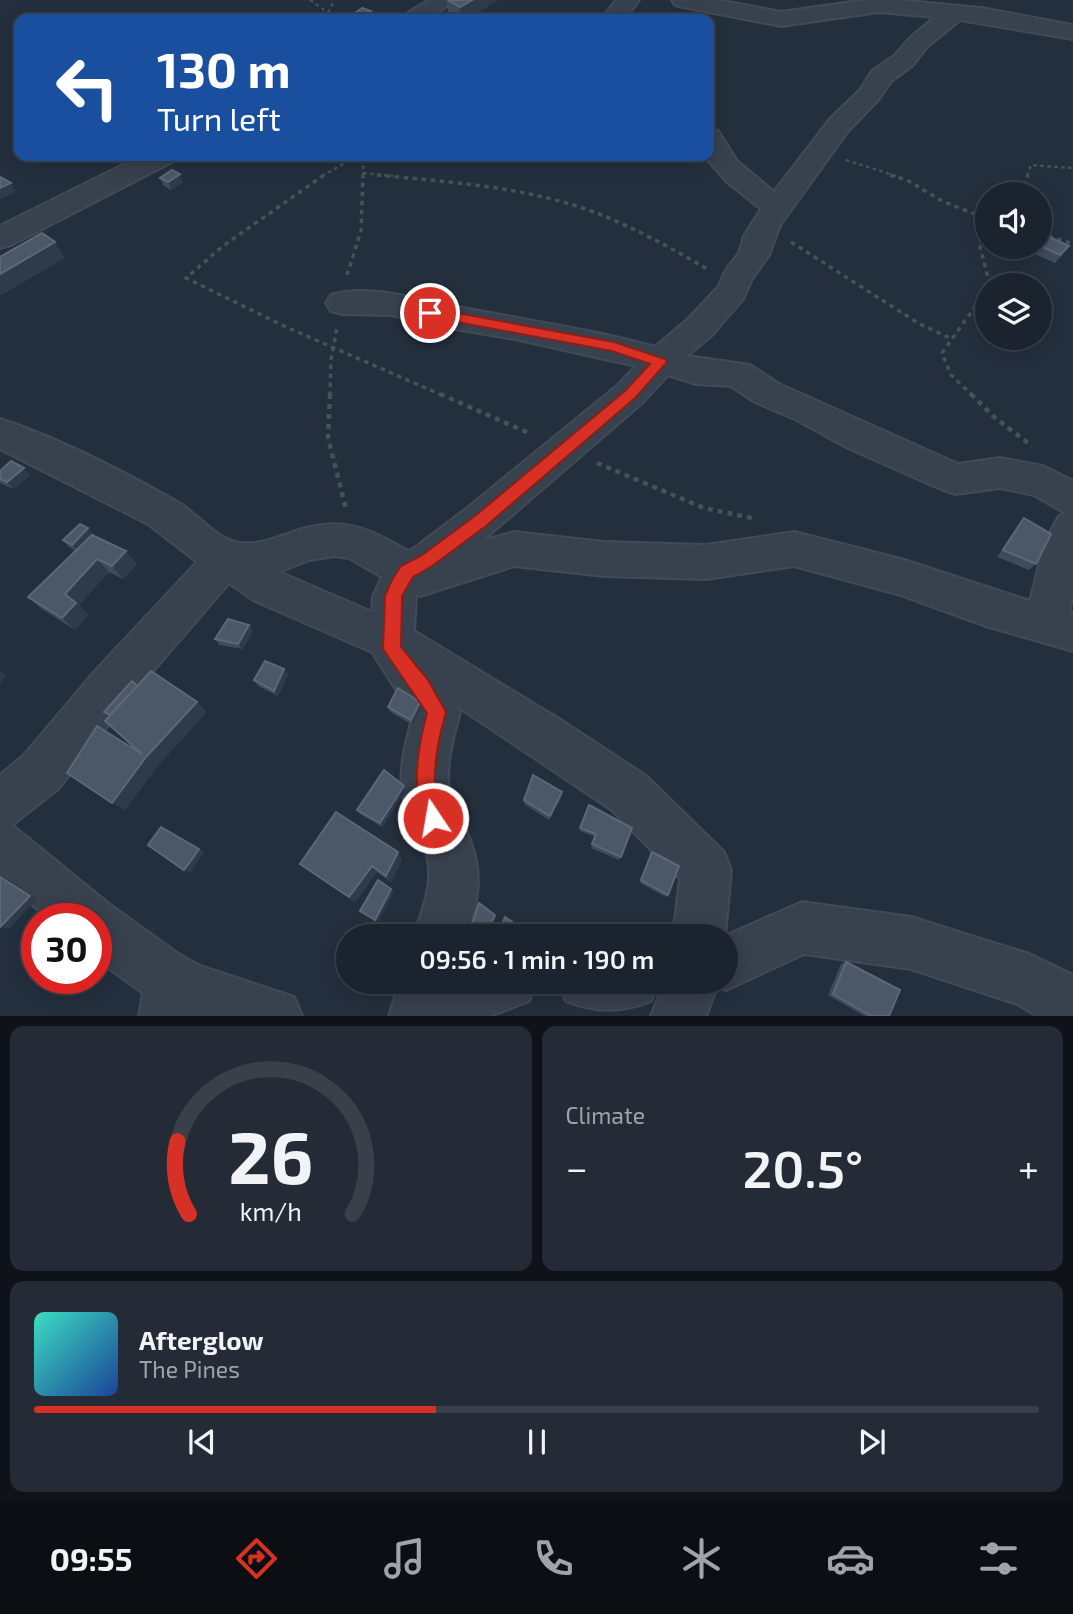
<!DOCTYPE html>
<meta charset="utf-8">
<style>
body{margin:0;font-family:"Exo 2",sans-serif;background:#242b36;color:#f1f3f6;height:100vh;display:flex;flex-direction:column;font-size:26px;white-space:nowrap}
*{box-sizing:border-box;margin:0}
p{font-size:23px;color:#a0a4aa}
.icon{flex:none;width:38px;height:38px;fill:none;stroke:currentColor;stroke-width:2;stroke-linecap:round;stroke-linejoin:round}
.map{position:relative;height:1016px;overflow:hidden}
.panel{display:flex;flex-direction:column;gap:10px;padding:10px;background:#0f1319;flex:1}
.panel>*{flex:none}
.top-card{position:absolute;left:14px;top:14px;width:700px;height:147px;border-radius:14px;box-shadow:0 4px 18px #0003,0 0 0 2px #39404a;background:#1a4fa0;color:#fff;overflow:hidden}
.controls{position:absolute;left:975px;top:182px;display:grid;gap:14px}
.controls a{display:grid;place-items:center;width:77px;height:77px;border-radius:50%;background:#1b232e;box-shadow:0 4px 18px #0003,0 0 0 2px #39404a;font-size:35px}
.speed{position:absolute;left:21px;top:903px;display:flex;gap:14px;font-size:35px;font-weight:700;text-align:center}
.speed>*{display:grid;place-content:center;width:91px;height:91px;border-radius:50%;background:#1b232e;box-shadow:0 4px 18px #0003,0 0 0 2px #39404a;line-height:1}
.speed .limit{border:10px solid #d22;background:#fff;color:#111}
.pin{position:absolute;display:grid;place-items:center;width:60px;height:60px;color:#fff;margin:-30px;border:4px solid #fff;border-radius:50%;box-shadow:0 2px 7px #0007}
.me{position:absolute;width:77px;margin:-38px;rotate:348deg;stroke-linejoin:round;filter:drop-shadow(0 0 5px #0008)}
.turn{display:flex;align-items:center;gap:24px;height:147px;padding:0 28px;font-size:32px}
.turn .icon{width:91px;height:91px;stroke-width:2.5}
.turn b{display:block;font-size:49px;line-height:60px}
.big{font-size:52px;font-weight:600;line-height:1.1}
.panel .card{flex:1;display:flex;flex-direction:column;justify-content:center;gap:10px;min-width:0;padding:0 24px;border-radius:14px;background:#242b36}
.panel .dial{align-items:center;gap:0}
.dial svg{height:182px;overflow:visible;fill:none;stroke:#39404a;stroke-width:7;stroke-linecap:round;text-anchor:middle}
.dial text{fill:#f1f3f6;stroke:none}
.song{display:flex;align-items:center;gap:21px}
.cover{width:84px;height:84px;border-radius:10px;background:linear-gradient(135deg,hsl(170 70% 55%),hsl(220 70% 35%))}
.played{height:7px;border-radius:4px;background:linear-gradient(90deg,#d93025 40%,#39404a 40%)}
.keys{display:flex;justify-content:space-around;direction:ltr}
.heat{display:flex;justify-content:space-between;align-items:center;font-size:38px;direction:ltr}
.panel .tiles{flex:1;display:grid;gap:10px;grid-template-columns:1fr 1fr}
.card:last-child{grid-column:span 2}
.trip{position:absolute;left:336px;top:924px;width:402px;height:70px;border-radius:35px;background:#1b232e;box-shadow:0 4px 18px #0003,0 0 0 2px #39404a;font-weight:600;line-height:70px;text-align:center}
.tabs{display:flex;height:112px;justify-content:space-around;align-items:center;background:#0b0e12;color:#a0a4aa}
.tabs .icon{width:49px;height:49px}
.tabs .selected{color:#d93025}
.tabs b{font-size:32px;color:#f1f3f6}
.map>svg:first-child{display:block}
</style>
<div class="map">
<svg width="1073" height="1016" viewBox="0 0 1073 1016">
<rect width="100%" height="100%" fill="#242f3e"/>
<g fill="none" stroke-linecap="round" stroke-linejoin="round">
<!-- minor casing -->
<g stroke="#414a57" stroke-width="4">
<g id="minor">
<polygon points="429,0 455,0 429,19 403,19 406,14"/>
<polygon points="616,0 639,0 625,19 602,19"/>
<path d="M672 0H718L781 12 867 0H897L981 8 1073 25V39L960 20 927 47 912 66 891 81 879 99 848 131 780 225 769 255 752 279 743 299 712 335 687 356 750 365 779 384 958 464 1000 458 1043 466 1073 481V594L1069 611 1073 613V651L986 626 901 595 794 566 706 579 604 576 514 566 420 596 416 594 414 631 559 719 646 776 724 852 731 870 725 936 802 902 911 917 1029 954 1073 975V1016H1038L1017 1004 911 969 804 954 726 990 717 986 706 1016H651L665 982H726V936H673L680 879 612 810 457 706 460 712C453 738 443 771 451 798 454 808 461 817 465 827 483 868 481 894 466 936H414C423 908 437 876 424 847 416 830 406 814 403 797 398 770 406 741 413 716L372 652 255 601 229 583 128 700 58 789 12 825 109 904 180 955 200 966 294 997 302 1016H139L143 993 96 959V919H49L0 877V775L24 755 96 670 197 562 148 524 0 449V419C56 437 128 474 179 503 199 515 217 541 241 543 259 545 276 538 293 532 340 515 366 527 408 551L413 549 466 509 618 385 636 366 515 339 449 328 391 315 342 314 331 311 326 303 331 295C369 284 410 298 448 305 517 319 587 328 655 347L688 319 718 287 726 270 739 253 744 236 761 209 727 182 705 157 709 156V129L718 131 737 161 774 192 830 119 860 90 872 71 894 56 911 37 935 17 879 12 781 26 683 7 675 5ZM668 375 696 384 731 386 755 402 795 419 848 448 943 490 956 494 1000 488 1034 495 1067 514 1059 516 1045 542 1030 601 901 559 794 532 706 545 604 542 514 532 482 541 642 403ZM335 556 349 558 382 577 373 596 372 612 279 572 309 560Z"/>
<polygon points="141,156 176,156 172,162 11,245 0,248 0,226"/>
<polygon points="427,982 537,982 529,1001 490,1016 389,1016 396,994"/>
<path d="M558 982H659L651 1001C622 1013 595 1013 566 1001Z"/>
</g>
</g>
<!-- path-far2 -->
<g stroke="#3f5557" stroke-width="2.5" stroke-dasharray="3.5 3.5" stroke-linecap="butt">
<polyline points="310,0 327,12"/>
<polyline points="325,19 334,0"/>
<polyline points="846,160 896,176"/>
<polyline points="363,173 393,176"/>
<polyline points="322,176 357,156"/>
<polyline points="363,176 364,156"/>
<polyline points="1027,176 1031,165 1073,168"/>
</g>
<!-- path-far1 -->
<g stroke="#3f5557" stroke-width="3.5" stroke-dasharray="4.5 4.5" stroke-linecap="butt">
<polyline points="324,175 223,246 186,278 286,327 444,396"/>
<path d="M377 175C450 182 530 187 599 214 637 229 673 249 709 270"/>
<polyline points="890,175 907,180 942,201 987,219"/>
<polyline points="1021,194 1028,175"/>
<polyline points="1040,233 1073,244"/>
<polyline points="987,239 980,247 990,285"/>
<polyline points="791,242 918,323 952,339"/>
<polyline points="347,275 361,231 363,175"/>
<polyline points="330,396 331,360 337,328"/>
<polyline points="973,396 951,375 942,353 987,290"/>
</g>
<!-- path -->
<g stroke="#3f5557" stroke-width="4.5" stroke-dasharray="5 5" stroke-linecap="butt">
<polyline points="330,394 328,438 346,509"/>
<polyline points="440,394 531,434"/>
<polyline points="971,394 994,417 1032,446"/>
<polyline points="597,463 704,508 756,519"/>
</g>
<!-- minor -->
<use href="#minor" fill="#38414e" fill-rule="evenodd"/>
</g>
<!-- wall -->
<g fill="#3f4b5c">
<polygon points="447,0 498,0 467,19 455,19 448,15"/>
<polygon points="354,14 372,19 355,19"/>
<polygon points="160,178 183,182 171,190 164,186"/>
<polygon points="1033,247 1040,247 1063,254 1055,263 1030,252"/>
<polygon points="0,471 30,475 13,489 0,483"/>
<polygon points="1024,518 1036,564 1029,570 997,557 1018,525"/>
<polygon points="94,535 137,564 123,579 109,572 79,605 88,615 75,630 42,609 28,597 76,551 69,547 63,540"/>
<polygon points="249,625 253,631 242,649 219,645 215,639"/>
<polygon points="284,669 288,675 278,696 258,686 254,680"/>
<polygon points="420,702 422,707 413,725 390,712 388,707"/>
<polygon points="404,786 406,790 382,827 360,814 357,810"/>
<polygon points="562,792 562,796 549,820 524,804 524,800"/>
<polygon points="580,828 632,828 619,860 591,848 595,837 580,831"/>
<polygon points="652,852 668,895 666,897 640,883"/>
<polygon points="402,859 391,882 377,872 355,902 300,864"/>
<polygon points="846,962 889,1016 864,1016 828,995 841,964"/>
</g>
<!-- shaded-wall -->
<g fill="#2f3b4b">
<polygon points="472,0 498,0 467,19 461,19 460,7"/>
<polygon points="371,11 372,19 364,19 363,17"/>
<polygon points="180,174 183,182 171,190 168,182"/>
<polygon points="11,183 16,191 0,200 0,188"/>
<polygon points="55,242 65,258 0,296 0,274"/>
<polygon points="24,468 30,475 13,489 7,482"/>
<polygon points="88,528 94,535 78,552 72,545"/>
<polygon points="126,551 137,564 123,579 112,566"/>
<polygon points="97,559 109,572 79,605 88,615 75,630 62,618 65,594"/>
<polygon points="249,625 253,631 242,649 238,644"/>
<polygon points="284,669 288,675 278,696 274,691"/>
<polygon points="0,671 7,676 0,683"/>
<polygon points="197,702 207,712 158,766 125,810 112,803 146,757"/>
<polygon points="420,702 422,707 413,725 411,720"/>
<polygon points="404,786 406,790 382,827 380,823"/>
<polygon points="562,792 562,796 549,820 550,816"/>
<polygon points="199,849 204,852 190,873 184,870"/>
<polygon points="398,852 402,859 391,882 386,876"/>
<polygon points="372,866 377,872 355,902 349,897"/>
<polygon points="0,876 5,878 38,898 9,929 0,927"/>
<polygon points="391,889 394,892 378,922 375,920"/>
<polygon points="495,915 496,918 488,934 487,932"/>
</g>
<!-- building -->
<g fill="#4b5868" stroke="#5c6777" stroke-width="2">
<polygon points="448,0 472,0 460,7"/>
<polygon points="362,8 371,11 363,17 354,14"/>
<polygon points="172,170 180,174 168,182 160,178"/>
<polygon points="0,177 11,183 0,188"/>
<polygon points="42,233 55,242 0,274 0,257"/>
<polygon points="1045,235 1069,246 1060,255 1040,246 1040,240"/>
<polygon points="11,461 24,468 7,482 0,479 0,471"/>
<polygon points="1024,518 1051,534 1036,564 1003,550"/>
<polygon points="80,524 88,528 72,545 63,540"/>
<polygon points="92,535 126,551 112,566 97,559 65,594 76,603 62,618 28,597"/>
<polygon points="228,619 249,625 238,644 215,639"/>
<polygon points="265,661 284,669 274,691 254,680"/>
<polygon points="151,671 197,702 146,757 112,803 67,773 97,726 142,754 105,721"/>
<polygon points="132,681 137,686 110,715 104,712"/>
<polygon points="398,688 420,702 411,720 388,707"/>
<polygon points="384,770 404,786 380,823 357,810"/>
<polygon points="533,775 562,792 550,816 524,800"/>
<polygon points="589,805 632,828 621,857 592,844 596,834 580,828"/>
<polygon points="336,812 398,852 386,876 372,866 349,897 300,864"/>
<polygon points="161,827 199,849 184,870 148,845"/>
<polygon points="652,852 679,866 668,895 641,880"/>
<polygon points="0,877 30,896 0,927"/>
<polygon points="378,880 391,889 375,920 360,911"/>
<polygon points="479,903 495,915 487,932 472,924"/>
<polygon points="505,917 526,931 524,936 498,936"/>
<polygon points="846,962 900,990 889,1016 871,1016 833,994"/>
</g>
<!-- route -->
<path fill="#d93025" stroke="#8d1f18" stroke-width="2" d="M430 308 614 342 665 359 667 362 635 398 486 526 432 566 413 577 402 596 401 647 428 680 446 712C439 737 432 767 436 794 438 805 445 813 440 825L433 828 426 825C411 788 417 751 427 713L383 649 385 596 392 580 401 566 421 556 475 516 625 391 650 364 612 351 425 316V310Z"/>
</svg>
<div class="controls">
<a><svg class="icon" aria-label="sound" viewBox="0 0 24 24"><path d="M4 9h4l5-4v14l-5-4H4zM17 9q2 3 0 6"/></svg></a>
<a><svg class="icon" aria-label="layers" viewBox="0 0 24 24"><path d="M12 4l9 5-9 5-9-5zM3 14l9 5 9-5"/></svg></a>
</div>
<div class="speed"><div class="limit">30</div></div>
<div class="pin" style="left:430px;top:313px;background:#d93025"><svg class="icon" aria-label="arrive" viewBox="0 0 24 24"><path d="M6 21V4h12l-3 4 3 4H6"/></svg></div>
<svg class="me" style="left:433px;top:818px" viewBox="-20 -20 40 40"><circle r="17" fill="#d93025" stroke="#fff" stroke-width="3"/><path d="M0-11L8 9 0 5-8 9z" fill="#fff"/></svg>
<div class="trip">09:56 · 1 min · 190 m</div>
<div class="top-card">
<div class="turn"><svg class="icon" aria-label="left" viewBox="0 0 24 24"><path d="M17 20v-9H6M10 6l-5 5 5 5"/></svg><div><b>130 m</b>Turn left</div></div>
</div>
</div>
<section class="panel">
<div class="tiles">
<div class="card dial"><svg viewBox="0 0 100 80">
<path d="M14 69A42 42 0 1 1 86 69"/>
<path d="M14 69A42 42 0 0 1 9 37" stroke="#d93025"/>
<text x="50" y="56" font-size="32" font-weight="700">26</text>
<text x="50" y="72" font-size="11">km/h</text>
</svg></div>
<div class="card"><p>Climate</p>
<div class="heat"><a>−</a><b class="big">20.5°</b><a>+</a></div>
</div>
<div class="card">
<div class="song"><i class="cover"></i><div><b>Afterglow</b><p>The Pines</p></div></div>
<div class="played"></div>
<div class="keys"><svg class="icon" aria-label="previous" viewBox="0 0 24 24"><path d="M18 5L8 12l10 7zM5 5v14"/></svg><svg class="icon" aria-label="pause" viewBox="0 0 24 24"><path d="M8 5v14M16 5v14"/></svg><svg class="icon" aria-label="next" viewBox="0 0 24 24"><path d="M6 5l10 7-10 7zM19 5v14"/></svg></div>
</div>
</div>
</section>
<nav class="tabs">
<b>09:55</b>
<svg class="icon selected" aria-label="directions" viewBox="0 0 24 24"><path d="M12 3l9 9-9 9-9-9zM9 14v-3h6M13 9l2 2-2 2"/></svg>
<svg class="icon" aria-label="music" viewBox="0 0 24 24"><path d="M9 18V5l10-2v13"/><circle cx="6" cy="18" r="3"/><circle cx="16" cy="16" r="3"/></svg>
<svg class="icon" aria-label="phone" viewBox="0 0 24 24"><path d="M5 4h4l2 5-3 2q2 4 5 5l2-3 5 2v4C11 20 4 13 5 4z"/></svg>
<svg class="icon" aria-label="climate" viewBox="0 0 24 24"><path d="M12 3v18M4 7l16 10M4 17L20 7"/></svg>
<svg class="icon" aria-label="car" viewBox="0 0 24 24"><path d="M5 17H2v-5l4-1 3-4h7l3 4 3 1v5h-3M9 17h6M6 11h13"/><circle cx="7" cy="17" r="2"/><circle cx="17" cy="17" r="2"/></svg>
<svg class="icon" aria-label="filters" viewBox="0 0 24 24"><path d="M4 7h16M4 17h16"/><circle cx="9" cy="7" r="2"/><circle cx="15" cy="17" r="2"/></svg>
</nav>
